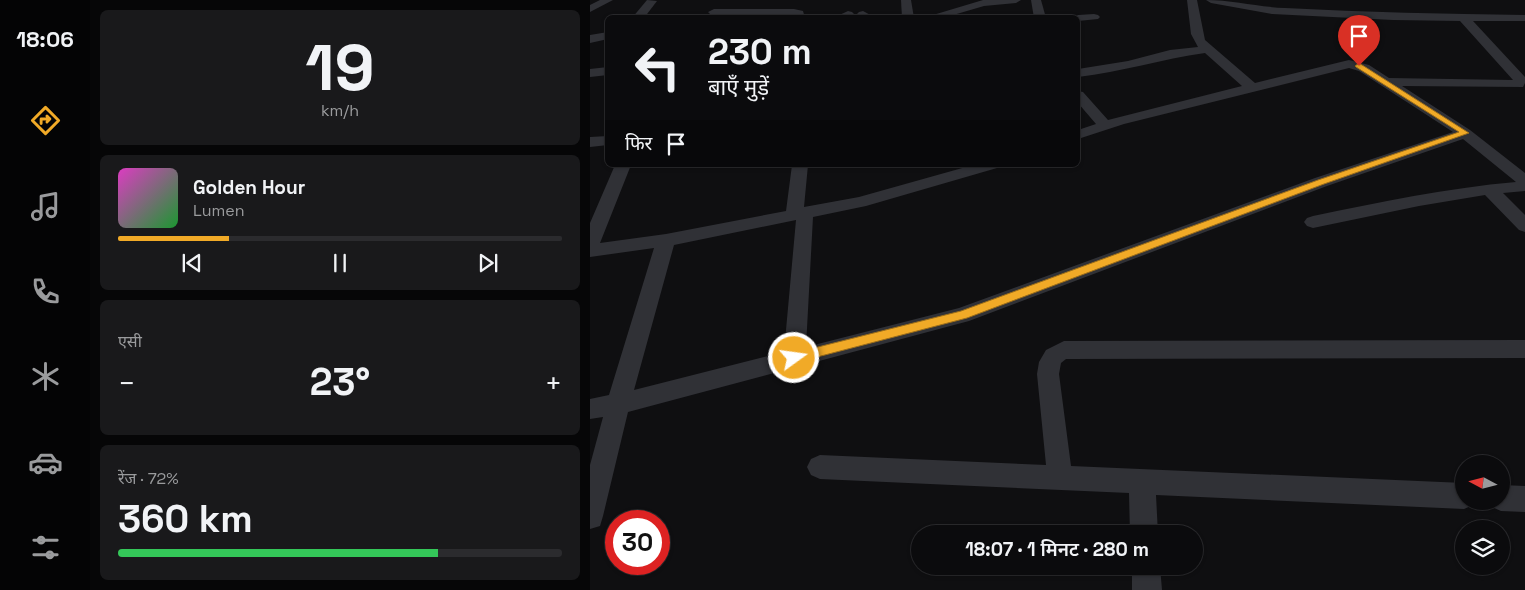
<!DOCTYPE html>
<html lang="hi">
<meta charset="utf-8">
<style>
body{margin:0;font-family:"Space Grotesk","Noto Sans Devanagari",sans-serif;background:#19191b;color:#f1f3f6;height:100vh;display:flex;flex-direction:column;font-size:19px;white-space:nowrap}
*{box-sizing:border-box;margin:0}
p{font-size:16px;color:#9a9b9d}
.icon{flex:none;width:28px;height:28px;fill:none;stroke:currentColor;stroke-width:2;stroke-linecap:round;stroke-linejoin:round}
.map{position:relative;flex:1;overflow:hidden}
.details{display:flex;flex-direction:column;gap:10px;padding:10px;background:#060607;width:500px}
.details>*{flex:none}
.banner{position:absolute;left:15px;top:15px;width:475px;height:152px;border-radius:8px;box-shadow:0 1px 4px #0004,0 0 0 1px #2b2b2e;background:#0b0b0d;color:#f1f3f6;overflow:hidden}
.needle{width:32px;rotate:277deg}
.fabs{position:absolute;left:865px;top:455px;display:grid;gap:10px}
.fabs a{display:grid;place-items:center;width:55px;height:55px;border-radius:50%;background:#0b0b0d;box-shadow:0 1px 4px #0004,0 0 0 1px #2b2b2e;font-size:25px}
.speed{position:absolute;left:15px;top:510px;display:flex;gap:10px;font-size:25px;font-weight:700;text-align:center}
.speed>*{display:grid;place-content:center;width:65px;height:65px;border-radius:50%;background:#0b0b0d;box-shadow:0 1px 4px #0004,0 0 0 1px #2b2b2e;line-height:1}
.speed .limit{border:8px solid #d22;background:#fff;color:#111}
.pin{position:absolute;display:grid;place-items:center;width:42px;height:42px;color:#fff;margin:-51px -21px;border-radius:50% 50% 50% 0;rotate:-45deg;box-shadow:0 0 5px #0007}
.pin .icon{rotate:45deg}
.me{position:absolute;width:55px;margin:-28px;rotate:76deg;stroke-linejoin:round;filter:drop-shadow(0 0 4px #0008)}
.turn{display:flex;align-items:center;gap:18px;height:105px;padding:0 20px;font-size:22px}
.turn .icon{width:65px;height:65px;stroke-width:2.5}
.turn b{display:block;font-size:35px;line-height:42px}
.then{display:flex;align-items:center;height:48px;padding:0 20px;background:#0003;gap:10px;font-size:19px}
.big{font-size:38px;font-weight:600;line-height:1.1}
.details .widget{flex:1;display:flex;flex-direction:column;justify-content:center;gap:8px;min-width:0;padding:0 18px;border-radius:8px;background:#19191b}
.details .dial{align-items:center;gap:0}
.dial b{font-size:65px;line-height:1}
.song{display:flex;align-items:center;gap:15px}
.cover{width:60px;height:60px;border-radius:8px;background:linear-gradient(135deg,hsl(310 70% 55%),hsl(130 70% 35%))}
.played{height:5px;border-radius:2px;background:linear-gradient(90deg,#f1aa27 25%,#2b2b2e 25%)}
.keys{display:flex;justify-content:space-around;direction:ltr}
.heat{display:flex;justify-content:space-between;align-items:center;font-size:28px;direction:ltr}
.charge{height:8px;border-radius:4px;background:linear-gradient(90deg,#34c759 72%,#2b2b2e 0)}
.trip{position:absolute;left:321px;top:525px;width:292px;height:50px;border-radius:25px;background:#0b0b0d;box-shadow:0 1px 4px #0004,0 0 0 1px #2b2b2e;font-weight:600;line-height:50px;text-align:center}
main{display:flex;flex:1;min-height:0}
.tab-bar{display:flex;flex-direction:column;width:90px;justify-content:space-around;align-items:center;background:#040405;color:#9a9b9d}
.tab-bar .icon{width:35px;height:35px}
.tab-bar .selected{color:#f1aa27}
.tab-bar b{font-size:22px;color:#f1f3f6}
.map>svg:first-child{display:block}
</style>
<main>
<nav class="tab-bar">
<b>18:06</b>
<svg class="icon selected" aria-label="directions" viewBox="0 0 24 24"><path d="M12 3l9 9-9 9-9-9zM9 14v-3h6M13 9l2 2-2 2"/></svg>
<svg class="icon" aria-label="music" viewBox="0 0 24 24"><path d="M9 18V5l10-2v13"/><circle cx="6" cy="18" r="3"/><circle cx="16" cy="16" r="3"/></svg>
<svg class="icon" aria-label="phone" viewBox="0 0 24 24"><path d="M5 4h4l2 5-3 2q2 4 5 5l2-3 5 2v4C11 20 4 13 5 4z"/></svg>
<svg class="icon" aria-label="climate" viewBox="0 0 24 24"><path d="M12 3v18M4 7l16 10M4 17L20 7"/></svg>
<svg class="icon" aria-label="car" viewBox="0 0 24 24"><path d="M5 17H2v-5l4-1 3-4h7l3 4 3 1v5h-3M9 17h6M6 11h13"/><circle cx="7" cy="17" r="2"/><circle cx="17" cy="17" r="2"/></svg>
<svg class="icon" aria-label="filters" viewBox="0 0 24 24"><path d="M4 7h16M4 17h16"/><circle cx="9" cy="7" r="2"/><circle cx="15" cy="17" r="2"/></svg>
</nav>
<section class="details">
<div class="widget dial"><b>19</b><p>km/h</p></div>
<div class="widget">
<div class="song"><i class="cover"></i><div><b>Golden Hour</b><p>Lumen</p></div></div>
<div class="played"></div>
<div class="keys"><svg class="icon" aria-label="previous" viewBox="0 0 24 24"><path d="M18 5L8 12l10 7zM5 5v14"/></svg><svg class="icon" aria-label="pause" viewBox="0 0 24 24"><path d="M8 5v14M16 5v14"/></svg><svg class="icon" aria-label="next" viewBox="0 0 24 24"><path d="M6 5l10 7-10 7zM19 5v14"/></svg></div>
</div>
<div class="widget"><p>एसी</p>
<div class="heat"><a>−</a><b class="big">23°</b><a>+</a></div>
</div>
<div class="widget"><p>रेंज · 72%</p><b class="big">360 km</b><div class="charge"></div></div>
</section>
<div class="map">
<svg width="935" height="590" viewBox="0 0 935 590">
<rect width="100%" height="100%" fill="#0f0f11"/>
<g fill="none" stroke-linecap="round" stroke-linejoin="round">
<!-- street -->
<g fill="#303136" fill-rule="evenodd">
<polygon points="10,0 23,0 0,12 0,5"/>
<polygon points="57,0 67,1 54,18 42,18"/>
<polygon points="311,0 321,0 324,18 312,18"/>
<polygon points="393,0 431,0 426,3 394,6 353,18 333,18"/>
<polygon points="441,0 451,0 456,18 444,18"/>
<path d="M597 0H607L615 40 665 83 759 60 779 65 799 78 923 80 870 21 803 20 682 14 621 3 616 0C643 0 668 7 695 8 775 12 855 14 935 15V21H883L935 77V83L933 87 812 86 880 130 935 173V191L913 193 935 215V232L929 230 895 195 829 206 723 228 717 226 714 222 717 218 723 216C790 202 857 188 926 182L873 139 737 186 379 321 38 412 13 516 10 526 0 529V465L13 417 0 419V399L19 395 64 248 0 257V223L25 165H41L10 243 76 234 196 211 202 165H218L214 207 269 197 383 165H409L407 168 276 206 223 217 216 347 369 308 725 178 863 132 769 71 759 68 534 124 488 139V130L506 124 488 103V91L493 92 518 120 652 86 615 53C572 59 531 72 488 77V69L538 61 580 50 608 47 601 34ZM206 220 194 352 44 390 84 245Z"/>
<polygon points="124,9 204,9 213,11 215,18 203,18 203,15 120,14 118,12"/>
<polygon points="258,11 262,12 264,14 262,16 243,18"/>
<polygon points="273,11 286,18 269,16 267,14 269,12"/>
<polygon points="504,14 508,15 510,17 508,19 488,21 488,18 483,18 488,15"/>
<polygon points="18,32 18,39 0,43 0,35"/>
<polygon points="18,67 18,75 0,77 0,69"/>
<polygon points="18,136 18,145 0,147 0,137"/>
<polygon points="935,340 935,358 476,359 471,363 469,374 481,466 874,483 874,501 885,501 883,505 874,509 566,495 568,534 540,534 539,493 230,479 221,475 217,467 221,459 230,455 456,465 447,374 449,362 456,350 474,341"/>
<polygon points="911,485 935,486 935,512 911,511 902,507 899,501 911,501"/>
<polygon points="542,566 570,566 572,590 542,590"/>
</g>
</g>
<!-- route -->
<polygon fill="#f1aa27" stroke="#9d6e19" points="769,63 879,133 734,184 377,318 204,363 200,362 198,358 200,355 204,353 371,311 728,180 869,132 766,67 765,66"/>
</svg>
<div class="fabs">
<a><svg class="needle" viewBox="-14 -14 28 28"><path d="M0-13l5 13h-10z" fill="#e53935"/><path d="M0 13l5-13h-10z" fill="#9a9b9d"/></svg></a>
<a><svg class="icon" aria-label="layers" viewBox="0 0 24 24"><path d="M12 4l9 5-9 5-9-5zM3 14l9 5 9-5"/></svg></a>
</div>
<div class="speed"><div class="limit">30</div></div>
<div class="pin" style="left:769px;top:66px;background:#d93025"><svg class="icon" aria-label="arrive" viewBox="0 0 24 24"><path d="M6 21V4h12l-3 4 3 4H6"/></svg></div>
<svg class="me" style="left:204px;top:358px" viewBox="-20 -20 40 40"><circle r="17" fill="#f1aa27" stroke="#fff" stroke-width="3"/><path d="M0-11L8 9 0 5-8 9z" fill="#fff"/></svg>
<div class="trip">18:07 · 1 मिनट · 280 m</div>
<div class="banner">
<div class="turn"><svg class="icon" aria-label="left" viewBox="0 0 24 24"><path d="M17 20v-9H6M10 6l-5 5 5 5"/></svg><div><b>230 m</b>बाएँ मुड़ें</div></div>
<div class="then">फिर<svg class="icon" aria-label="arrive" viewBox="0 0 24 24"><path d="M6 21V4h12l-3 4 3 4H6"/></svg></div>
</div>
</div>
</main>
